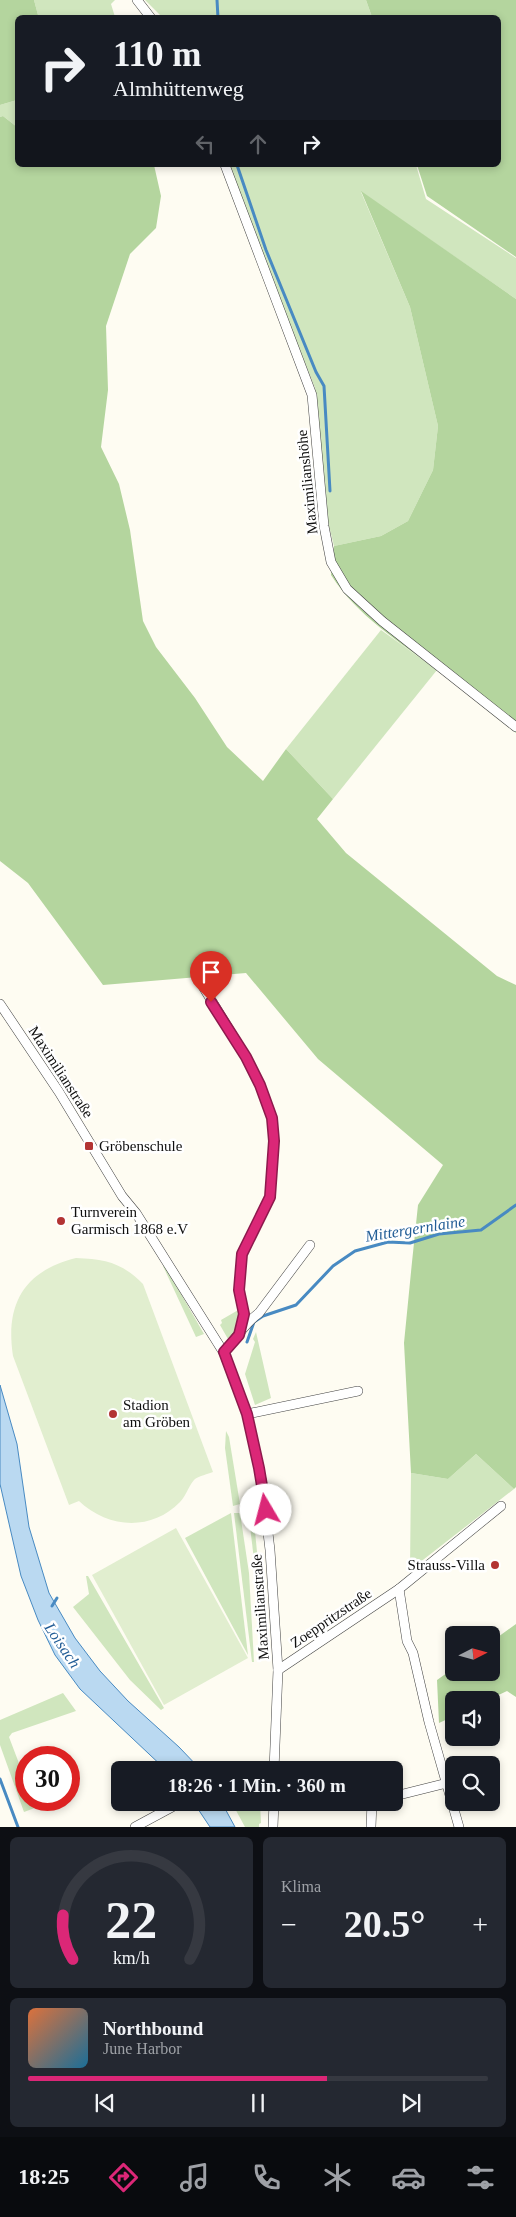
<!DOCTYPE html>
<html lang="de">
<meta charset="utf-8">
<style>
body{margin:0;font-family:Georgia,serif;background:#242831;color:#f1f3f6;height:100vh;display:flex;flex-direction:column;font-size:19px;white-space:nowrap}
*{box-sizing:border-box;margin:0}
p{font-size:16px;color:#9ea1a6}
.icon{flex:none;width:28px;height:28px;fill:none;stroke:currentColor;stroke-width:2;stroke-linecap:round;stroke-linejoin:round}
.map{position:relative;height:1827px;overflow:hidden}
.details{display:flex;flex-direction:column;gap:10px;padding:10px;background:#0d0f14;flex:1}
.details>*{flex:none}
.guide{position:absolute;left:15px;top:15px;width:486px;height:152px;border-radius:8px;box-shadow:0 2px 8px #0003;background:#171b24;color:#f1f3f6;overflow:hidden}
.needle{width:32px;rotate:84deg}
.controls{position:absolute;left:445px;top:1626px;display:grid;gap:10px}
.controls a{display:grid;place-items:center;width:55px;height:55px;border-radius:8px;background:#171b24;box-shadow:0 2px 8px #0003;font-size:25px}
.speed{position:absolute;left:15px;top:1746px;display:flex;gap:10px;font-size:25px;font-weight:700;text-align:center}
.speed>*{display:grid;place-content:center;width:65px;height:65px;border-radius:50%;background:#171b24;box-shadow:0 2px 8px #0003;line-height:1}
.speed .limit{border:8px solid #d22;background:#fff;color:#111}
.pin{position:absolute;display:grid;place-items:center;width:42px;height:42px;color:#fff;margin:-51px -21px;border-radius:50% 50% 50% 0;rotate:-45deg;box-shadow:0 0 5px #0007}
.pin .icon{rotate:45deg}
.me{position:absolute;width:55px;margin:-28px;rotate:352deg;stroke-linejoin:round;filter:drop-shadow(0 0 4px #0008)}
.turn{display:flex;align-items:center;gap:18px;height:105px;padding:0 15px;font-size:22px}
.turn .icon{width:65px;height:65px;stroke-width:2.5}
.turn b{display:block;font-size:35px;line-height:42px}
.lanes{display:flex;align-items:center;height:48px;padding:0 15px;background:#0003;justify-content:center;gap:25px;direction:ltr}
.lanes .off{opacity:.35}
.big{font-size:38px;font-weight:600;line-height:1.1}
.details .tile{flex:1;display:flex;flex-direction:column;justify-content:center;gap:8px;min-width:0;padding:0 18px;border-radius:8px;background:#242831}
.details .dial{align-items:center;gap:0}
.dial svg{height:130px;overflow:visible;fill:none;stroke:#363941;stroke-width:7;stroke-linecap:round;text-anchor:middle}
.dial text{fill:#f1f3f6;stroke:none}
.song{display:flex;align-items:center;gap:15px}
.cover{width:60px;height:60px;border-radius:8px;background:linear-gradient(135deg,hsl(20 70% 55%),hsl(200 70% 35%))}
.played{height:5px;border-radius:2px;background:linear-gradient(90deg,#db2777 65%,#363941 65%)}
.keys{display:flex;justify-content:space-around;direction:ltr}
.heat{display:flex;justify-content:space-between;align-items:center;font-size:28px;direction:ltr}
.details .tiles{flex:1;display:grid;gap:10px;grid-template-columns:1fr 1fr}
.tile:last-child{grid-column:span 2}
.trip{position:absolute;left:111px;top:1761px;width:292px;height:50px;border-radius:8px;background:#171b24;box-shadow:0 2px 8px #0003;font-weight:600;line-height:50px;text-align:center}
.tab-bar{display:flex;height:80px;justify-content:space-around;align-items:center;background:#090b0e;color:#9ea1a6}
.tab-bar .icon{width:35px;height:35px}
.tab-bar .selected{color:#db2777}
.tab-bar b{font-size:22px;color:#f1f3f6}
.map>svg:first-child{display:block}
</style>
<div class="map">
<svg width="516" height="1827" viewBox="0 0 516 1827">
<rect width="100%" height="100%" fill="#fefcf2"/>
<!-- green -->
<g fill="#d0e6be">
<polygon points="34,0 115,0 111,4 115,17 47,17 38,15"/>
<polygon points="145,0 366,0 372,17 162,17"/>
<polygon points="17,100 17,127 3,116 0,117 0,105"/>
<polygon points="229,165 416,165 426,199 516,258 516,299 361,192 410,307 438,426 433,470 408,521 381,536 334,546 326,514 315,388 268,271"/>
<polygon points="381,630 437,670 333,799 286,749"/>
<polygon points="163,1266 165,1266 204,1334 196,1337"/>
<polygon points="240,1309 239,1328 228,1339 220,1325 222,1323 221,1320"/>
<polygon points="256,1332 271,1398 255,1405 245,1374 255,1342 253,1339"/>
<polygon points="226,1431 229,1437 240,1504 233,1506 225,1448"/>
<polygon points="476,1454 514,1489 410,1570 411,1473 448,1479"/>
<polygon points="248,1510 253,1510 264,1626 262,1626"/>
<polygon points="231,1513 248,1655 185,1538"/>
<polygon points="234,1513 240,1513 249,1573 254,1662 252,1662"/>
<polygon points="86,1576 88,1576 164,1708 161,1710 130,1680 73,1607 89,1594"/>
<polygon points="63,1693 76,1711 12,1733 9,1737 20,1766 26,1764 26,1800 38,1800 40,1806 24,1812 0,1745 0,1720"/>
<polygon points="232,1803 260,1803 261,1823 259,1824 259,1827 245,1827"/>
</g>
<!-- forest -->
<g fill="#b4d59e">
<polygon points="0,0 34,0 38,15 47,17 18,18 17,100 0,105"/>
<polygon points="366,0 516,0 516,257 427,196 417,165 499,165 499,18 372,17"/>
<polygon points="3,116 17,127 18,165 154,165 161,196 156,228 130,254 106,326 108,390 101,447 119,484 130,530 143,621 156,647 195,698 227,747 263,781 286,749 333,799 317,819 346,853 497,976 516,985 516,1487 514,1489 476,1454 448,1479 411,1473 404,1343 412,1262 418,1205 443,1165 318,1059 246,973 103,985 28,883 0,861 0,117"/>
<path d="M361 191 516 299V733C490 713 465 692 438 671 399 641 358 617 331 575L334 546 381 536 408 521 433 470 438 426 410 307Z"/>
<polygon points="516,1624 516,1697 507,1691 488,1700 454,1700 454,1716 439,1723 437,1680 454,1668 454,1672 491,1672 491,1642"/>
</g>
<!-- pitch -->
<g fill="#e1eecf">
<path d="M76 1258C106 1259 122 1263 143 1284L213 1472C208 1474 199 1476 195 1479 190 1483 186 1496 180 1502 151 1532 107 1528 79 1501L69 1505 13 1356C5 1304 24 1271 76 1258Z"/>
<polygon points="176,1528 248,1658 164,1705 92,1575"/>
</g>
<!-- water -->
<g fill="#bad9f1" stroke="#488ac2">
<polygon points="0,1385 17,1444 29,1527 49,1593 75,1638 100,1671 128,1701 179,1747 201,1770 166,1770 80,1689 55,1655 38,1620 21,1576 0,1484"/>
<polygon points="194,1803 222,1803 235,1827 210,1827"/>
</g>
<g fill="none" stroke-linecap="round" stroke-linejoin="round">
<!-- stream -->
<g stroke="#488ac2" stroke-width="3">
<polyline points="217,0 218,18"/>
<polyline points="237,165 266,250 316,372 324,386 330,491"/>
<polyline points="247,1342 254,1322 263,1316 296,1305 333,1266 355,1251 388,1242 410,1243 439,1234 481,1230 516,1205"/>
<polyline points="52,1606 57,1598"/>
<polyline points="0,1779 18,1827"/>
</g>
<!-- street casing -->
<g stroke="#424242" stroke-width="10">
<g id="street">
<polyline points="137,0 151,18"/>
<polyline points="225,165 312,395 324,526 331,562 347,589 382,621 516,727"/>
<polyline points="202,985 246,1057 260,1085 272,1118 274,1141 270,1197 242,1254 239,1290 244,1314 239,1335"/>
<polyline points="0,1004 59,1092 122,1196 136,1213 224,1353 247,1414 262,1482 270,1550 278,1670 274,1770"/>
<path d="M224 1353C235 1339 245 1323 259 1313L310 1245"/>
<polyline points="247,1414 358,1391"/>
<polyline points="399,1589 407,1641 413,1653 429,1722 459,1827"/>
<polyline points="278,1670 399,1589 501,1506"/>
<polyline points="395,1796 447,1783"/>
<polyline points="135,1827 172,1807"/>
<polyline points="273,1827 274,1802"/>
<polyline points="371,1827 372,1802"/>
</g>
</g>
<!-- street -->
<use href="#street" stroke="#fff" stroke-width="9"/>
</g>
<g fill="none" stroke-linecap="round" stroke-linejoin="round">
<!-- route casing -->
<g stroke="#8e194d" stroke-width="12">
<polyline id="route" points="211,1002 246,1057 260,1085 272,1118 274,1141 270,1197 242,1254 239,1290 244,1314 239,1335 224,1352 247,1414 259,1468 266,1510"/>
</g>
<!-- route -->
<use href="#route" stroke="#db2777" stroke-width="9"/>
</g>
<!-- markers -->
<g fill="#b33433" stroke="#fff" stroke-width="2">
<rect x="84" y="1141" width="10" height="10" rx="2.5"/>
<circle cx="61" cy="1221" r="5"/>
<circle cx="113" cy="1414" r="5"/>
<circle cx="495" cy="1565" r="5"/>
</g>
<g text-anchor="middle" stroke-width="5" stroke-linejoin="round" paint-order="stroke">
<!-- street labels -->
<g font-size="15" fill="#0f0f0f" stroke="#fff">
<text transform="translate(307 482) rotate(-96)" y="5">Maximilianshöhe</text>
<text transform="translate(61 1072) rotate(57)" y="5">Maximilianstraße</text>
<text transform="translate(260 1607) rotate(-94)" y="5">Maximilianstraße</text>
<text transform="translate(331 1618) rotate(-34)" y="5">Zoeppritzstraße</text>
</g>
<!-- poi labels -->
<g font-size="15" fill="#0f0f0f" stroke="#fff" text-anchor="start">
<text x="99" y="1151">Gröbenschule</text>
<text x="71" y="1217">Turnverein<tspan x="71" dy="17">Garmisch 1868 e.V</tspan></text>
<text x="123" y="1410">Stadion<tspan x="123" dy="17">am Gröben</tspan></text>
<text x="485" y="1570" text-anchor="end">Strauss-Villa</text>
</g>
<!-- water labels -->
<g font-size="16" font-style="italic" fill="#225d96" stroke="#fff">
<text transform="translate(415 1228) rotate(-9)" y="6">Mittergernlaine</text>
<text transform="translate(63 1645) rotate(56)" y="6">Loisach</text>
</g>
</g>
</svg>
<div class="controls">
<a><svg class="needle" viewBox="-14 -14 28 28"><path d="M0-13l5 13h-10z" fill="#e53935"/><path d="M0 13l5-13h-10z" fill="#9ea1a6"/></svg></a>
<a><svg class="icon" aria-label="sound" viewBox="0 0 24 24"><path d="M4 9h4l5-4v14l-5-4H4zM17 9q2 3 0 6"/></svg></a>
<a><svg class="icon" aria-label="search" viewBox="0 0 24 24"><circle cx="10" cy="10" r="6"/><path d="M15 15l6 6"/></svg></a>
</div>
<div class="speed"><div class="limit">30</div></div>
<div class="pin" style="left:211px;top:1002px;background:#d93025"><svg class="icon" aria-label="arrive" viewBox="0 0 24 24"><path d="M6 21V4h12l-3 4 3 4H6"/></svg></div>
<svg class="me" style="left:266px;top:1510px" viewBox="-20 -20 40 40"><circle r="19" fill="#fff"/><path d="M0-13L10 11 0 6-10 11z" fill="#db2777"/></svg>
<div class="trip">18:26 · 1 Min. · 360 m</div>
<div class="guide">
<div class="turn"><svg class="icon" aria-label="right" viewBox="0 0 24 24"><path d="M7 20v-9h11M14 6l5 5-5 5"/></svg><div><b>110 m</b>Almhüttenweg</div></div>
<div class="lanes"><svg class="icon off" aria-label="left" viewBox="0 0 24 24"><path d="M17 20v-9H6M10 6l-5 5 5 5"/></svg><svg class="icon off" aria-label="ahead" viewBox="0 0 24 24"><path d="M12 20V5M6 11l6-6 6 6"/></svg><svg class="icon" aria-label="right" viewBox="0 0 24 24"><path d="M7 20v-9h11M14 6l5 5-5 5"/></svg></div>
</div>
</div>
<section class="details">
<div class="tiles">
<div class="tile dial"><svg viewBox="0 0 100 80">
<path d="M14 69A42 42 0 1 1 86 69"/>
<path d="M14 69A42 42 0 0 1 8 42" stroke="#db2777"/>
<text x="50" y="56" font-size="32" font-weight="700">22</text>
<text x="50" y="72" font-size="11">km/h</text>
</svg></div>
<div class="tile"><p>Klima</p>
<div class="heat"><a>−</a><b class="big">20.5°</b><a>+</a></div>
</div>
<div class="tile">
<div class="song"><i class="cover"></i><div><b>Northbound</b><p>June Harbor</p></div></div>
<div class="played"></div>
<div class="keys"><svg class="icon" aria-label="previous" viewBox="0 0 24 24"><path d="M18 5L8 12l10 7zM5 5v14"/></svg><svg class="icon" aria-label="pause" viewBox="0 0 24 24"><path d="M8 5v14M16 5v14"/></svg><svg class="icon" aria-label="next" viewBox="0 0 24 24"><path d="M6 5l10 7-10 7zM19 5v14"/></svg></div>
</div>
</div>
</section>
<nav class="tab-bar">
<b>18:25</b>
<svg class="icon selected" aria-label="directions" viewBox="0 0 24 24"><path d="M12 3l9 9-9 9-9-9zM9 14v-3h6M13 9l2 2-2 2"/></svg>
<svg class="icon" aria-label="music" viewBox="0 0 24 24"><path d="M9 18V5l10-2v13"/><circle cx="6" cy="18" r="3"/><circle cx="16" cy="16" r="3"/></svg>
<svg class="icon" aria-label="phone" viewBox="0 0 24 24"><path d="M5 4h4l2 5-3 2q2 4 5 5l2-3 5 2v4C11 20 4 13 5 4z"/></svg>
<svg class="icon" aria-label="climate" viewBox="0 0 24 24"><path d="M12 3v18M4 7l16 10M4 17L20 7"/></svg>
<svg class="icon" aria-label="car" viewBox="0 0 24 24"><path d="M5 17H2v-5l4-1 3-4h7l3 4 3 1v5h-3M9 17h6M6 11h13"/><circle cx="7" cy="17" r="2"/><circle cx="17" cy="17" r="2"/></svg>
<svg class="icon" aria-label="filters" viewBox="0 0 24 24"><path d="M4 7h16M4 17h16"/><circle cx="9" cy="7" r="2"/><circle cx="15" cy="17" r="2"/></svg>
</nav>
